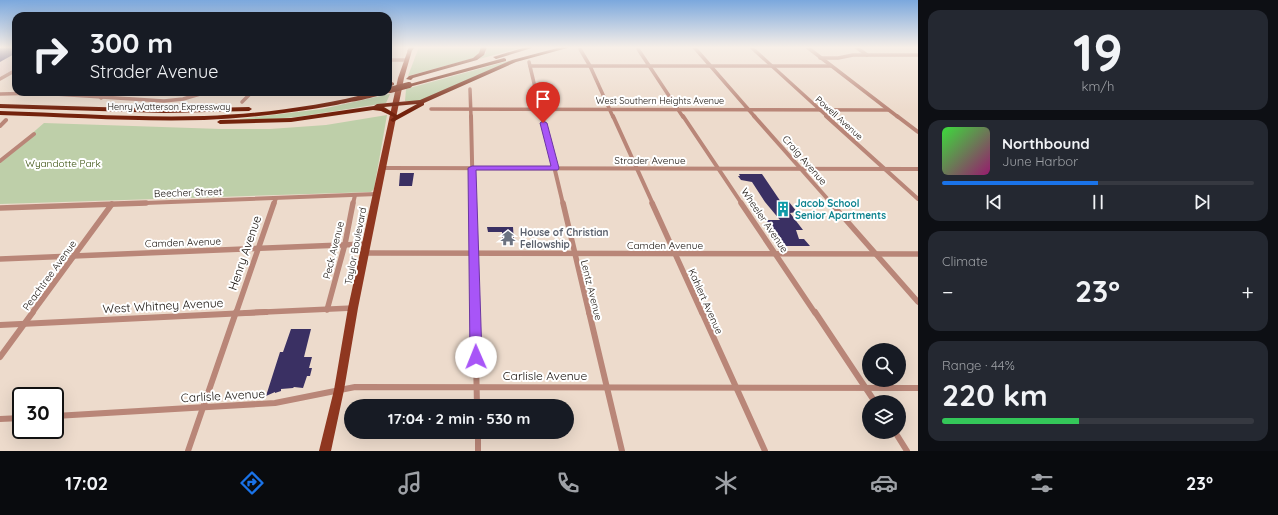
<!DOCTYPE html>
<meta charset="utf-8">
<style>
body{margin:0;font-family:Quicksand,sans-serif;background:#242831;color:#f1f3f6;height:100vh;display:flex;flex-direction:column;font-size:15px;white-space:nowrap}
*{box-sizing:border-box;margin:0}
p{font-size:13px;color:#9ea1a6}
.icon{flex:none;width:22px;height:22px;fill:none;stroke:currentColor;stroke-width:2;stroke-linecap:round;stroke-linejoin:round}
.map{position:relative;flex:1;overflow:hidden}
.drawer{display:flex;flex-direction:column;gap:10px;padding:10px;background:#0d0f14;width:360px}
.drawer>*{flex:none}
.top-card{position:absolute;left:12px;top:12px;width:380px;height:84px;border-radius:12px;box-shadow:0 4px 16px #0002;background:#171b24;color:#f1f3f6;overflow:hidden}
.tools{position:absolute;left:862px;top:343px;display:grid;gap:8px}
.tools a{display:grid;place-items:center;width:44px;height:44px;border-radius:50%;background:#171b24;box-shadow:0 4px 16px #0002;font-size:20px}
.speed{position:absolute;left:12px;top:387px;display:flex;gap:8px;font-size:20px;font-weight:700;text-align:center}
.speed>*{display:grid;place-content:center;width:52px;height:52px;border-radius:50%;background:#171b24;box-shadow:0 4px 16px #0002;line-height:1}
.speed .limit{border:2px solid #111;border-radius:6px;background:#fff;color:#111}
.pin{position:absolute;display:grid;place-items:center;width:34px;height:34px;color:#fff;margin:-41px -17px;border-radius:50% 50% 50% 0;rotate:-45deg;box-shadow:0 0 4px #0007}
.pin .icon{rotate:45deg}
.me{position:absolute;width:44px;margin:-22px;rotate:359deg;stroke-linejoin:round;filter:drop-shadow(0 0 3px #0008)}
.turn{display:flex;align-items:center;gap:14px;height:84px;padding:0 12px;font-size:18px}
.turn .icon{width:52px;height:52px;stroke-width:2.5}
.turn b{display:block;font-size:28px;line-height:34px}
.big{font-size:30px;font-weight:700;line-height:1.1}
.drawer .card{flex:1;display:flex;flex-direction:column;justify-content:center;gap:6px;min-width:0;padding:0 14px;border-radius:12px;background:#242831}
.drawer .dial{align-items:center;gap:0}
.dial b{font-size:52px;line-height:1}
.song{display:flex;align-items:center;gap:12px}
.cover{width:48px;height:48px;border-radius:6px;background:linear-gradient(135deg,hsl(120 70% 55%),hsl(320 70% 35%))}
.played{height:4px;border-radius:2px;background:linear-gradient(90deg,#1a73e8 50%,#363941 50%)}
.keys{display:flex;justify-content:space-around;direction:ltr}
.heat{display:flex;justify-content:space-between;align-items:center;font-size:22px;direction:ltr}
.charge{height:6px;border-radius:3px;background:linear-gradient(90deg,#34c759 44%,#363941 0)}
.trip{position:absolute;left:344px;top:399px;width:230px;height:40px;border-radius:20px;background:#171b24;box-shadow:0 4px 16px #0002;font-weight:700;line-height:40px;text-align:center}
.dock{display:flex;height:64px;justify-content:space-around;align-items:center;background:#090b0e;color:#9ea1a6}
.dock .icon{width:28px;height:28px}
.dock .active{color:#1a73e8}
.dock b{font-size:18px;color:#f1f3f6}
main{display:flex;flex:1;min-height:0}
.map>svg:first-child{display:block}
</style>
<main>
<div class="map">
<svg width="918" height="451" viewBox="0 0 918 451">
<rect width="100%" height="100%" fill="#eddbcc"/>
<!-- education -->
<polygon fill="#e7cec7" points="0,47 16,47 16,68 0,77"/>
<!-- green -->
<g fill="#becfa9">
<polygon points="419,47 481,47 480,52 474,58 408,76"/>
<polygon points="486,47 524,47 479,59 486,53"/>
<polygon points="512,60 419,101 405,101 406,89"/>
<polygon points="390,94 386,103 297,117 240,121 240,119 322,109"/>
<polygon points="387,115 374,189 371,192 0,204 0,161 44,123 221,129 270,129 326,125"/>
</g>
<!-- building -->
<g fill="#3a3063">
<polygon points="0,47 16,47 16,53 0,62"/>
<polygon points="400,173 414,173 412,186 399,186"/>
<polygon points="739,174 762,174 781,202 789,202 797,212 790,213 803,230 796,230 799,239 804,239 810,246 786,246 784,244 766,220 780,220 765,202 752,182 741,180 738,176 740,176"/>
<polygon points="487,227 513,227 514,243 503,243 502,232 488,232"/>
<polygon points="291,329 311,329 304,357 312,357 309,368 312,368 310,376 307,376 303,388 294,387 293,388 281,389 281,391 275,393 275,392 266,396 280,352 283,352"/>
</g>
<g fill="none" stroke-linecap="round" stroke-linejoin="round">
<!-- street-far3 -->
<g stroke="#b98678" stroke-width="3.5">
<polyline points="694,47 755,117"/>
<polyline points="751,47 828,117"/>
<polyline points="807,47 898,117"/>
<polyline points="856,47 867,55"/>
<polyline points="580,49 590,66 613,117"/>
<polyline points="638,49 683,117"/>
<polyline points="820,58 838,58 853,55 918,55"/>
<polyline points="388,60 406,60"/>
<polyline points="529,62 542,117"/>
<polyline points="530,66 831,66"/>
<polyline points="0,79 16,70"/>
<polyline points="470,89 471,117"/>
<polyline points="0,94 39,93 164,101 183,99 207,92"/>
<polyline points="101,98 109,92"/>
<polyline points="242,102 252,92"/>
<polyline points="431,109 888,110"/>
</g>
<!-- street-far2 -->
<g stroke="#b98678" stroke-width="4">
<polyline points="471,116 473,204"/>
<polyline points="542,116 563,204"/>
<polyline points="613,116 653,204"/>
<polyline points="683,116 742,204"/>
<polyline points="754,116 832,204"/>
<polyline points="826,116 918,199"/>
<polyline points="897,116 918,132"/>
<polyline points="0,126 6,120"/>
<polyline points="0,161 34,134"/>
<polyline points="383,168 918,169"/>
<polyline points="119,204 377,194"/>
<polyline points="274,204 276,198"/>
<polyline points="353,204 355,195"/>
</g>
<!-- street-far1 -->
<g stroke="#b98678" stroke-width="5.5">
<polyline points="473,203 475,313"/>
<polyline points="563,203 589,313"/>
<polyline points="652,203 702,313"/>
<polyline points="741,203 815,313"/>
<polyline points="831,203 918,302"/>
<polyline points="0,208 146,203"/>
<polyline points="365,253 918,254"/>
<polyline points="0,259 366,244"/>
<polyline points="327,310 345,244 353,203"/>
<polyline points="32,313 112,204"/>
<polyline points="236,313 274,203"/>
<polyline points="245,313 353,308"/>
</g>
<!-- street -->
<g stroke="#b98678" stroke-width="6">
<polyline points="475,312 477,406"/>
<polyline points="589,312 622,451"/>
<polyline points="702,312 765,451"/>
<polyline points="815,312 875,402"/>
<polyline points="0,325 266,312"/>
<polyline points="0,357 33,312"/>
<polyline points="55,416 275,403 355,387 918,388"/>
<polyline points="0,419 21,418"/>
<polyline points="478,432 478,451"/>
<polyline points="895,432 907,451"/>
<polyline points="188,451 236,312"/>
</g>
<!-- primary -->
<polygon fill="#8f3720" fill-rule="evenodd" points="409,47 413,47 404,78 358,308 344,390 331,451 319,451 334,390 348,308 398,78"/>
<!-- highway -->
<g fill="#73220c" fill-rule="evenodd">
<polygon points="410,47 415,47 410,53 407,51"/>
<polygon points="481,47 487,47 484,55 477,60 413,78 411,80 406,79 409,76 473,58 479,53"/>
<polygon points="526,47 535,47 496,59 493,57"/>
<path d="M561 47H571L516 62 424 103V105L393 122 390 120 394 117 381 111 373 110 291 122 220 124 217 122 220 120 291 118 374 106 377 104 420 100 512 60ZM417 104 397 115 384 107Z"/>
<polygon points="504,58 506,59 506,61 409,87 406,85"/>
<polygon points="392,82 394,83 394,85 388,87 388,83"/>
<path d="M375 92H386C378 98 348 102 336 105 293 113 248 118 204 120 136 122 68 117 0 115V111C68 113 136 118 204 116 262 114 319 106 375 92Z"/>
<polygon points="0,104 165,109 249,107 252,109 249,111 165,113 0,108"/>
</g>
<!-- highway-bridge -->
<polyline stroke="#73220c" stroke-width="6" points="390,90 409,85"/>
</g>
<!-- sky -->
<linearGradient id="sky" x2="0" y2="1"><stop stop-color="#7ba8dd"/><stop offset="0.43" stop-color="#f7efe8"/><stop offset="1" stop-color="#f7efe8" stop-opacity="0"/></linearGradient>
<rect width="918" height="110" fill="url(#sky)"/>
<!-- route -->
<polygon fill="#a855f7" stroke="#6d37a1" points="543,121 547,123 559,168 558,170 476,170 482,357 480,361 476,362 472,361 470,357 468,168 472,166 551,166 540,123"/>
<!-- icons -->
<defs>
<g id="building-bare" transform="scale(1.2)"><path d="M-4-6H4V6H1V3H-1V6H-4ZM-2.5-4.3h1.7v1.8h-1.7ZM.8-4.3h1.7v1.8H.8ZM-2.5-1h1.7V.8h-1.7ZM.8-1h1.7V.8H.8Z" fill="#0f9aa8" stroke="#fff" stroke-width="2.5" paint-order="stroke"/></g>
<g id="temple-bare" transform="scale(1.2)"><path d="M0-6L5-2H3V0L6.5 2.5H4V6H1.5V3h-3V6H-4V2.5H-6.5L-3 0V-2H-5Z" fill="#6b7280" stroke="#fff" stroke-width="2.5" paint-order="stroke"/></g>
</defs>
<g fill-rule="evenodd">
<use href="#building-bare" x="783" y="209"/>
<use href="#temple-bare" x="508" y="238"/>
</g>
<g text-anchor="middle" stroke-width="4" stroke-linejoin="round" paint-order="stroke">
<!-- far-street labels -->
<g font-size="9" fill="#140e09" stroke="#fff">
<text x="660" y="104">West Southern Heights Avenue</text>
<text x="169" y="110">Henry Watterson Expressway</text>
<text transform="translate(839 118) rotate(42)" y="3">Powell Avenue</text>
</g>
<!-- street labels -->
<g font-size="10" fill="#140e09" stroke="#fff">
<text x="650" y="164">Strader Avenue</text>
<text transform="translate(805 160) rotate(49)" y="4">Craig Avenue</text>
<text transform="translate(188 192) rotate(-2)" y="4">Beecher Street</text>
<text transform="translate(765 220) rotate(56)" y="4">Wheeler Avenue</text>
<text transform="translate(183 242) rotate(-2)" y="4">Camden Avenue</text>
<text x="665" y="249">Camden Avenue</text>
<text transform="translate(355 246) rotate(-79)" y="4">Taylor Boulevard</text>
<text transform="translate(333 250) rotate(-76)" y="4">Peck Avenue</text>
<text transform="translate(49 275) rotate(-54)" y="4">Peachtree Avenue</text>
<text transform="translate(592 290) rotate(76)" y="4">Lentz Avenue</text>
<text transform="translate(706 301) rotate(66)" y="4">Kahlert Avenue</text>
</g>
<!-- park labels -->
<g font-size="10" fill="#344b07" stroke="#fff">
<text x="63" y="167">Wyandotte Park</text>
</g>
<!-- culture labels -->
<g font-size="10" font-weight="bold" fill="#0d838f" stroke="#fff" text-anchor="start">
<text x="795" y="207">Jacob School<tspan x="795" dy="12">Senior Apartments</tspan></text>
</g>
<!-- worship labels -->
<g font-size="10" font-weight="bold" fill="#5b616d" stroke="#fff" text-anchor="start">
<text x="520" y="236">House of Christian<tspan x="520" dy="12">Fellowship</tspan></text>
</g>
<!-- near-street labels -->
<g font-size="12" fill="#140e09" stroke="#fff">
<text transform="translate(245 253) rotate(-71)" y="4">Henry Avenue</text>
<text transform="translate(163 306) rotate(-3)" y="4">West Whitney Avenue</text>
<text x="545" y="380">Carlisle Avenue</text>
<text transform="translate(223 396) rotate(-3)" y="4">Carlisle Avenue</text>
</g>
</g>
</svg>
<div class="tools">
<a><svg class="icon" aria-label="search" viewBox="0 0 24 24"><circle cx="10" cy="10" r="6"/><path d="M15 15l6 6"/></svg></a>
<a><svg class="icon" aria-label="layers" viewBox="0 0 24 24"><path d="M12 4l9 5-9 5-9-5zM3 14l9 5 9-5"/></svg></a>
</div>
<div class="speed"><div class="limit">30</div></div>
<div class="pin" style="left:543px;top:123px;background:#d93025"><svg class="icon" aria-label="arrive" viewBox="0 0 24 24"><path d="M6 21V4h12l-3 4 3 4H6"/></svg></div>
<svg class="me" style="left:476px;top:357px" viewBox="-20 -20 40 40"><circle r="19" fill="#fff"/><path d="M0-13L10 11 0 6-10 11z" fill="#a855f7"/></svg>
<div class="trip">17:04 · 2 min · 530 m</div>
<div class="top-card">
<div class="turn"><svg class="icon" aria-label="right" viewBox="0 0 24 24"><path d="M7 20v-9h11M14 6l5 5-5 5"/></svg><div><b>300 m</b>Strader Avenue</div></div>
</div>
</div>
<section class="drawer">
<div class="card dial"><b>19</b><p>km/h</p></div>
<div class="card">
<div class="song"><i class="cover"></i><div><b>Northbound</b><p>June Harbor</p></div></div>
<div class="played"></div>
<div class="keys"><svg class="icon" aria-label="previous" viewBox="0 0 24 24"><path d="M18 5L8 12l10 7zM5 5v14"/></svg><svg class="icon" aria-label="pause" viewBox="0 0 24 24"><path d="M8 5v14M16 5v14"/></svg><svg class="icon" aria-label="next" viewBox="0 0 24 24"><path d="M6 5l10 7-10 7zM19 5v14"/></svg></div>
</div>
<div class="card"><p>Climate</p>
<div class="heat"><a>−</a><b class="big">23°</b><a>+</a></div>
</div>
<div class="card"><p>Range · 44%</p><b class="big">220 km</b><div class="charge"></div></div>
</section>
</main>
<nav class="dock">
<b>17:02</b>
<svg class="icon active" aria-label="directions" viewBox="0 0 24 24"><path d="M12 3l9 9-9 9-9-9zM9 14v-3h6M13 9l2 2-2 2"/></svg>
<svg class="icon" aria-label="music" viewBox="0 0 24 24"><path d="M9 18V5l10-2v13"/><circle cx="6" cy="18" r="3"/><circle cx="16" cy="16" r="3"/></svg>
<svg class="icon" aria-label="phone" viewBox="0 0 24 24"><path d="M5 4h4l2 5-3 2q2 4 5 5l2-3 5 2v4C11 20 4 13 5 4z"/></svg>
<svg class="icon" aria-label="climate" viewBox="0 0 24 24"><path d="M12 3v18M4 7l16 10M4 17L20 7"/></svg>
<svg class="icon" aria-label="car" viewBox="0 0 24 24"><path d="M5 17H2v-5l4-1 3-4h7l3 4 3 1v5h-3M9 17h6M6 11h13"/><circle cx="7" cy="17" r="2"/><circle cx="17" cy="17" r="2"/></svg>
<svg class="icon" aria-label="filters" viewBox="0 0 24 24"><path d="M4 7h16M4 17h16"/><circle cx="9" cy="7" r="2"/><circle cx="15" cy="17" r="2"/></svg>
<b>23°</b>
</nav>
